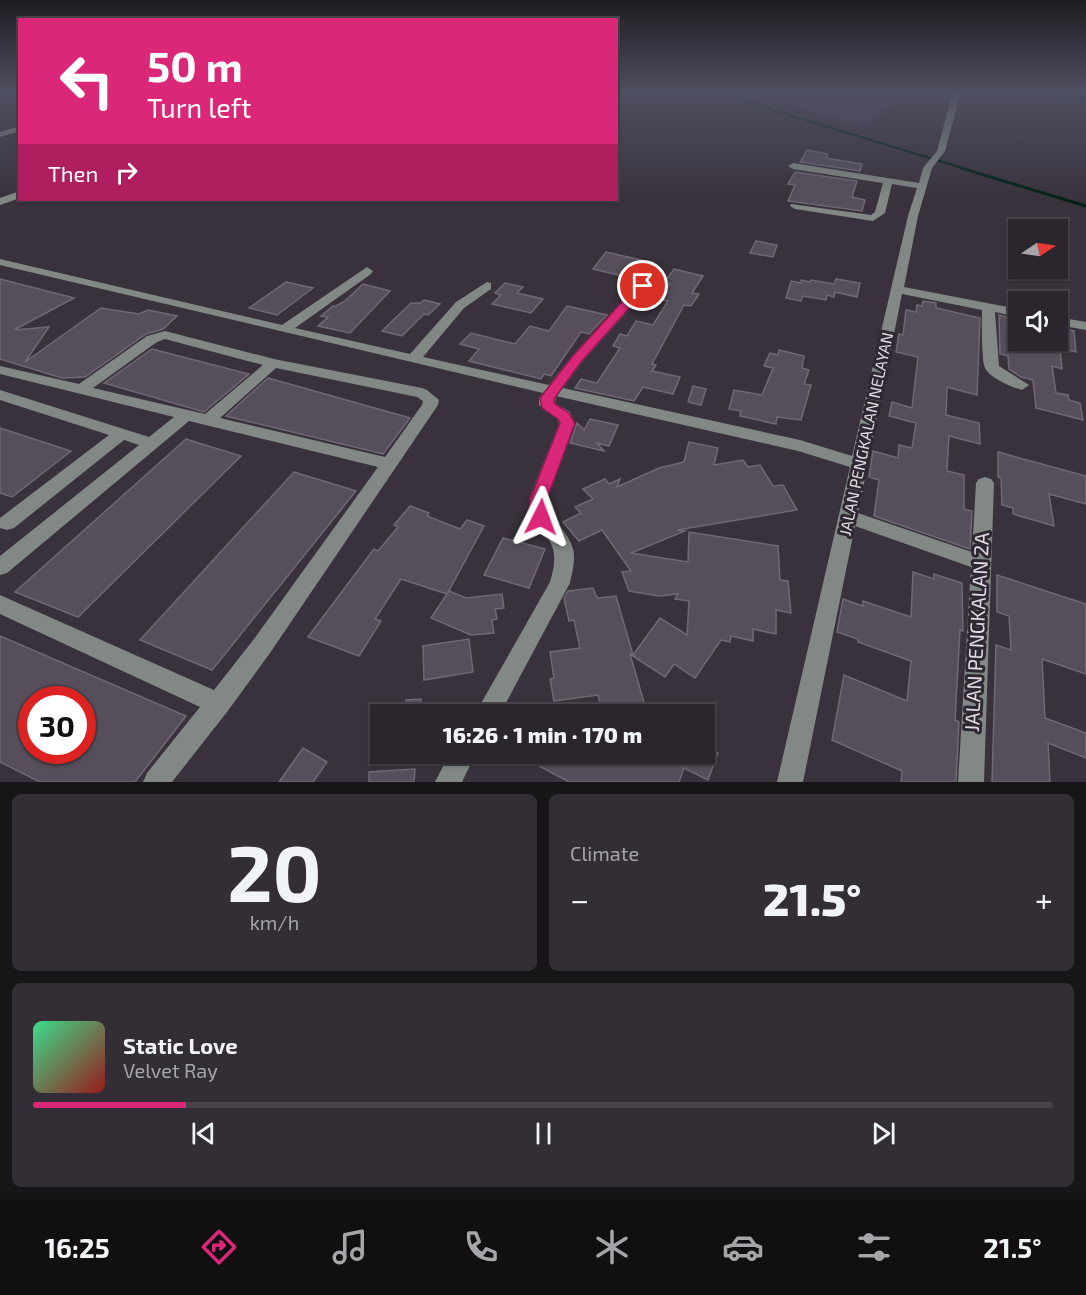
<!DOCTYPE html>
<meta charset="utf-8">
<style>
body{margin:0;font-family:"Exo 2",sans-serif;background:#332e35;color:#f1f3f6;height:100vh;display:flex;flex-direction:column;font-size:22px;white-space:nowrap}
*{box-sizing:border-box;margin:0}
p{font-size:20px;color:#a6a5aa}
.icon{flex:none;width:33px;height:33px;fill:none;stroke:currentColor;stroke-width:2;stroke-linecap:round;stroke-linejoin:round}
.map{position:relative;height:782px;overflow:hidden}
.drawer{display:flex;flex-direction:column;gap:12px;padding:12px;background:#181519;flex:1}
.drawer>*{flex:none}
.hud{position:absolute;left:18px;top:18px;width:600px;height:183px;border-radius:0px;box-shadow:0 2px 4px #0004,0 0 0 2px #474349;background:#db2777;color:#fff;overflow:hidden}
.needle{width:39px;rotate:77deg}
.controls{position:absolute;left:1008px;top:219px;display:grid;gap:12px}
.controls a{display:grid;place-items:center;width:60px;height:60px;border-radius:0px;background:#2b262d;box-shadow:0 2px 4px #0004,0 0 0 2px #474349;font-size:30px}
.speed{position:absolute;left:18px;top:686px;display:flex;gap:12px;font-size:30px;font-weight:700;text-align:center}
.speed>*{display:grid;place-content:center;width:78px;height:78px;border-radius:50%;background:#2b262d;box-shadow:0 2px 4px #0004,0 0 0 2px #474349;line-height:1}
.speed .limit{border:9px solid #d22;background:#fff;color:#111}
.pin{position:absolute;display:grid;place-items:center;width:51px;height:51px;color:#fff;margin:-26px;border:3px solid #fff;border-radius:50%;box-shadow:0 2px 6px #0007}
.me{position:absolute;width:66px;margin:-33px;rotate:3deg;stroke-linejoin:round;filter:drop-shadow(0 0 4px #0008)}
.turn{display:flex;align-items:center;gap:21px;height:126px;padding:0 30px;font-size:27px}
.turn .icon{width:78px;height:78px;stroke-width:2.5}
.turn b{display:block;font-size:42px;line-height:51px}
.then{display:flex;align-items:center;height:57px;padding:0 30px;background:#0003;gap:12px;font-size:22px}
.big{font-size:45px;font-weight:800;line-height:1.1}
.drawer .card{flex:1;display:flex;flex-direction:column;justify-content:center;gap:9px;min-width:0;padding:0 21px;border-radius:9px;background:#332e35}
.drawer .dial{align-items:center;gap:0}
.dial b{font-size:78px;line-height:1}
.song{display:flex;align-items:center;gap:18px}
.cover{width:72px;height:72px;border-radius:9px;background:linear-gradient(135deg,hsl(150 70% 55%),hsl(0 70% 35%))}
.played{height:6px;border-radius:3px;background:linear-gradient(90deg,#db2777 15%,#474349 15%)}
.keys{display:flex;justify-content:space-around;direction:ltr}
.heat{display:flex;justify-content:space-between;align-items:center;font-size:33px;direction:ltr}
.drawer .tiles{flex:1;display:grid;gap:12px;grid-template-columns:1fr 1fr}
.card:last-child{grid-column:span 2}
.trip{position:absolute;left:370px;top:704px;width:345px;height:60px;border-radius:0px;background:#2b262d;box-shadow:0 2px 4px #0004,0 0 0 2px #474349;font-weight:800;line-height:60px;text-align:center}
.dock{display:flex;height:96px;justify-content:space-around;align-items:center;background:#110f12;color:#a6a5aa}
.dock .icon{width:42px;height:42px}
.dock .active{color:#db2777}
.dock b{font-size:27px;color:#f1f3f6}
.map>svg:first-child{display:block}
</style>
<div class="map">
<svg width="1086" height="782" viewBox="0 0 1086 782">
<rect width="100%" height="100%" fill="#39323c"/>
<!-- green -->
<polygon fill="#4e3659" points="736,91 907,91 866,127"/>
<!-- water -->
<polygon fill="#002215" points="1033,91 1086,91 1086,103 1055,98"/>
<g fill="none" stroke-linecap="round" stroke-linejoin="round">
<!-- stream-far1 -->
<polyline stroke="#002215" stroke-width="2" points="710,91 966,169"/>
<!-- stream -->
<polyline stroke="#002215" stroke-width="3" points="961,168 1086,206"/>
</g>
<!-- building -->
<g fill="#564e5a" stroke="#706874" stroke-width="1.5" fill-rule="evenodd">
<polygon points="807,150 828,154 826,158 862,164 860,171 800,162"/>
<polygon points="795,172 857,181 852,197 865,200 862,211 788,201 795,185 788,184"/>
<polygon points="756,241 777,245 773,257 750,253"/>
<polygon points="606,252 641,260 627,277 593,269"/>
<polygon points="674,269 703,276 692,293 699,294 691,306 684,305 652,364 656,365 652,371 680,377 673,394 643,387 634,401 575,388 581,379 597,383 620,348 613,346 620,334 627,336 636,321 653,325 668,301 659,299 670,284 664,283"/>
<polygon points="0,279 74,298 14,330 49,327 25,362 101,308 139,314 148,310 177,316 163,329 146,334 85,377 62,378 0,359"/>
<polygon points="836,279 860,283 857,297 835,292 834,297 827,295 826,300 803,296 801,301 786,298 791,281 801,283 801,280 810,282 811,280 834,284"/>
<polygon points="286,282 313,288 277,315 249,308"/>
<polygon points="505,283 523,287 517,293 543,299 531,313 492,304 501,295 495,293"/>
<polygon points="363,284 390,291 350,333 318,326 328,317 321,316 333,306 336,306 345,301"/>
<polygon points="424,300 440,304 428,315 424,314 402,336 382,331 411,303 420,303"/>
<polygon points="923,301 936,303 936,308 980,318 977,395 947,387 946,415 979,423 980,444 949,436 947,471 964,475 964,509 972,511 970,549 874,516 879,480 869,477 873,451 898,458 899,445 912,448 916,423 889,416 892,402 912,408 918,357 896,352 899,334 903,335 906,310 916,312 917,305 922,306"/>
<polygon points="567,306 607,315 589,334 581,332 551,376 544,374 541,379 469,361 479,349 460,344 471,333 515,344 530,326 549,331"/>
<polygon points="999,315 1018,320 1018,340 1058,340 1058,328 1074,331 1076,352 1060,348 1062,369 1052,366 1056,393 1068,395 1069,400 1080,403 1083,420 1036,408 1033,380 1021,377 1009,369 1008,356 1000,354"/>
<polygon points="152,349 249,374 204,412 104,383"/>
<polygon points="779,350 804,356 802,368 809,370 804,384 811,385 801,420 777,417 776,424 740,416 741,411 729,409 734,390 762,395 773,368 764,366 770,353 778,355"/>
<polygon points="268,378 410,418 383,454 226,416"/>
<polygon points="693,386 706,389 701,405 688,402"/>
<polygon points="590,419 618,425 609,446 597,443 604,451 570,443 577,423 584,430"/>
<polygon points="0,428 71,451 12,497 0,493"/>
<polygon points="186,439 241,456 78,617 15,592"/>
<polygon points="689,442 718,448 714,465 743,460 748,467 760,465 773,486 783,485 797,510 677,530 685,531 631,553 688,562 689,532 778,546 780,580 788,581 791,613 776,610 776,634 753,629 753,641 731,636 730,642 721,640 695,678 674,664 665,677 630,654 645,706 602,712 598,695 554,701 550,679 554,678 550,652 580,648 574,620 569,621 564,598 568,591 593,588 596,596 599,598 616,596 633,655 660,618 687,635 689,601 675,599 678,594 659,596 629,591 622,572 631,571 602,530 579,541 563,522 581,513 575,507 593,499 583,489 605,479 609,484 620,479 617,487 659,468 684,462"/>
<polygon points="998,452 1086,476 1086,504 1049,494 1054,526 1013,514 1013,508 1002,505 1001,478 998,477"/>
<polygon points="294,472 356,491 212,670 140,640"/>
<polygon points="410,506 429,513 427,516 460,529 467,520 484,526 447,594 401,579 375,619 381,621 359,656 308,637 374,549 378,551 398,527 394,525"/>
<polygon points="503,538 545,549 529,588 484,575"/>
<polygon points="913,572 934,579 934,574 962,583 963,631 960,630 955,720 959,722 956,782 901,782 902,771 832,740 844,675 907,701 911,661 858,642 858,639 837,632 843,599 863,606 863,601 911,617"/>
<polygon points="997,575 1086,604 1086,674 1042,659 1045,718 1086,733 1086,758 1048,743 1050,782 992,782 996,645 1011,650 1009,616 997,612"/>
<polygon points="449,591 466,598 502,594 504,608 495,609 497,619 492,620 494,633 471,635 431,618"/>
<path d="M0 636 186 716 135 782H40L0 762ZM32 699H82V750H32Z"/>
<polygon points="469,639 473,672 424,680 423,646"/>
<polygon points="421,699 421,714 406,714 406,700"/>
<polygon points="303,748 327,762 313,782 279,782"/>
<polygon points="546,753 718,753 708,780 684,768 679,782 569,782 539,766"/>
<polygon points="415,769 414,782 369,782 369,772"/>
</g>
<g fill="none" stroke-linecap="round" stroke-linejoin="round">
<!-- minor -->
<g fill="#818885" fill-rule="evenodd">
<path d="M953 91H961L945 151 932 168 918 216 904 287 1018 309V317L995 312 999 366 1029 385 1022 390C1011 387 990 378 985 368 981 358 982 322 982 310L902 294 858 513 972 552 976 483 979 479 985 477 991 479 994 483 984 782H958L971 567 855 526 803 782H777L850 467 798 451 556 396 555 403 570 412 575 424 547 499C547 520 568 529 573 549 576 561 572 572 570 583L500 714H475L550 582C553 571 556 560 553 549 548 529 528 522 529 499L559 424 557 419 539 405V398L543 393 0 265V259L282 325 367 267 373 271 371 274 295 328 410 354 456 302 487 282 491 283V289L464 308 423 357 549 385 572 356 639 283H647V289L582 362 563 388 800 440 852 456 908 216 917 188 892 184 885 213 873 221 795 209 790 206 791 204 871 215 875 212 883 183 793 169 788 166 793 163 919 183 923 168 937 151Z"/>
<polygon points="20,126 20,131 0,137 0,132"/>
<polygon points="20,191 20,198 0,205 0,198"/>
<polygon points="1058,317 1086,322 1086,330 1058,325"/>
<path d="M165 331 274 359 422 388 427 390 439 400 438 405 270 653 227 712 172 782H143L147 773 200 707 0 614V595L214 690 254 639 378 467 189 421 7 573 0 575V556L139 445 124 440 14 528 7 530 0 528V518L109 435 0 400V390L149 437 174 417 0 374V366L79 384 147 336ZM165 339 263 365 205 414 93 388 157 342ZM276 368 417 397 423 401 422 405 385 457 220 418Z"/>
<polygon points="450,753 476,753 462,782 435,782"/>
</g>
</g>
<!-- sky -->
<linearGradient id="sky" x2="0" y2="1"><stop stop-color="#1f1c21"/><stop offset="0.46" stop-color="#4e4f61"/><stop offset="1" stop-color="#4e4f61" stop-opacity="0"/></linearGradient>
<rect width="1086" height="200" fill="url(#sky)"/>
<!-- route -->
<polygon fill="#db2777" stroke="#8e194d" stroke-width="1.5" points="643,282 649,286 647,288 581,362 554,399 554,403 569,413 575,423 547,499 545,509 549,517 547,522 541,524 535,522 529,509 530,499 560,423 558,419 542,408 540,398 572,357 639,283"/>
<g text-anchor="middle" stroke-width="6" stroke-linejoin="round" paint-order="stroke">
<!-- street labels -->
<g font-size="16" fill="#e1dce3" stroke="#2f2832">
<text transform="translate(866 434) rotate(-78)" y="6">JALAN PENGKALAN NELAYAN</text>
</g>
<!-- near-street labels -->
<g font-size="20" fill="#e1dce3" stroke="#2f2832">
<text transform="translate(977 632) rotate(-87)" y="7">JALAN PENGKALAN 2A</text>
</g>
</g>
</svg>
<div class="controls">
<a><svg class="needle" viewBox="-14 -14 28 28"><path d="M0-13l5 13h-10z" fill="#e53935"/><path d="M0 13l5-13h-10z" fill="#a6a5aa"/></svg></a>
<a><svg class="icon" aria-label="sound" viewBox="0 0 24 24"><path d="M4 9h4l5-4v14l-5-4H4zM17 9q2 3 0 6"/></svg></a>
</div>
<div class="speed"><div class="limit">30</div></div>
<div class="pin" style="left:643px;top:286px;background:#d93025"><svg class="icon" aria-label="arrive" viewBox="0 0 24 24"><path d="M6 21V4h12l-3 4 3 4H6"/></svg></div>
<svg class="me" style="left:541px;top:517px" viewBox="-20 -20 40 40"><path d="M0-17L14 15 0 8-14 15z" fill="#db2777" stroke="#fff" stroke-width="4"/></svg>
<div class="trip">16:26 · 1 min · 170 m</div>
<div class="hud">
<div class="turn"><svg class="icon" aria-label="left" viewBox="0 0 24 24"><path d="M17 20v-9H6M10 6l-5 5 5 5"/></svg><div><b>50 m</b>Turn left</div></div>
<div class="then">Then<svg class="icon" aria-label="right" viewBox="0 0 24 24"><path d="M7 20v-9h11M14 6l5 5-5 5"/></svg></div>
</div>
</div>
<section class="drawer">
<div class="tiles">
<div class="card dial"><b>20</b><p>km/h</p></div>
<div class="card"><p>Climate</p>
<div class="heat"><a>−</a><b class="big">21.5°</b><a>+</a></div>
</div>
<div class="card">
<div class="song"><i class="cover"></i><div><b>Static Love</b><p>Velvet Ray</p></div></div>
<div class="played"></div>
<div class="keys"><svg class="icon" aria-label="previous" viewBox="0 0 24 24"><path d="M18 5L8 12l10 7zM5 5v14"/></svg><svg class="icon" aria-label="pause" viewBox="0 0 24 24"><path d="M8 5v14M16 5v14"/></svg><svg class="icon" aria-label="next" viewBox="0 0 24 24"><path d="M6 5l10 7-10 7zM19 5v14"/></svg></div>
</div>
</div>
</section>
<nav class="dock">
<b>16:25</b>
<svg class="icon active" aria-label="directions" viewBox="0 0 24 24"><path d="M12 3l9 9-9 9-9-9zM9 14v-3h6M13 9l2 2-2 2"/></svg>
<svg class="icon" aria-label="music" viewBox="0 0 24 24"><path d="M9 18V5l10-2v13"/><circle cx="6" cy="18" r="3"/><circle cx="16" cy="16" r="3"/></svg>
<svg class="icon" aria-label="phone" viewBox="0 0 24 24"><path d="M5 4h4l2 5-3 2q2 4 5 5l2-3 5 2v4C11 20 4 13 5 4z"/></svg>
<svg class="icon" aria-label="climate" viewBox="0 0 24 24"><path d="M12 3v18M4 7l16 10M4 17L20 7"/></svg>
<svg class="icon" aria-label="car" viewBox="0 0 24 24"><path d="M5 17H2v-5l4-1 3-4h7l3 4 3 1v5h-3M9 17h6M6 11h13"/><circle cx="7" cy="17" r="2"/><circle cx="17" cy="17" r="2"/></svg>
<svg class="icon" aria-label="filters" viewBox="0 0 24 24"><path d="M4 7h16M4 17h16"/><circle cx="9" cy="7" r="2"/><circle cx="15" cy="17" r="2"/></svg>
<b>21.5°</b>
</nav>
